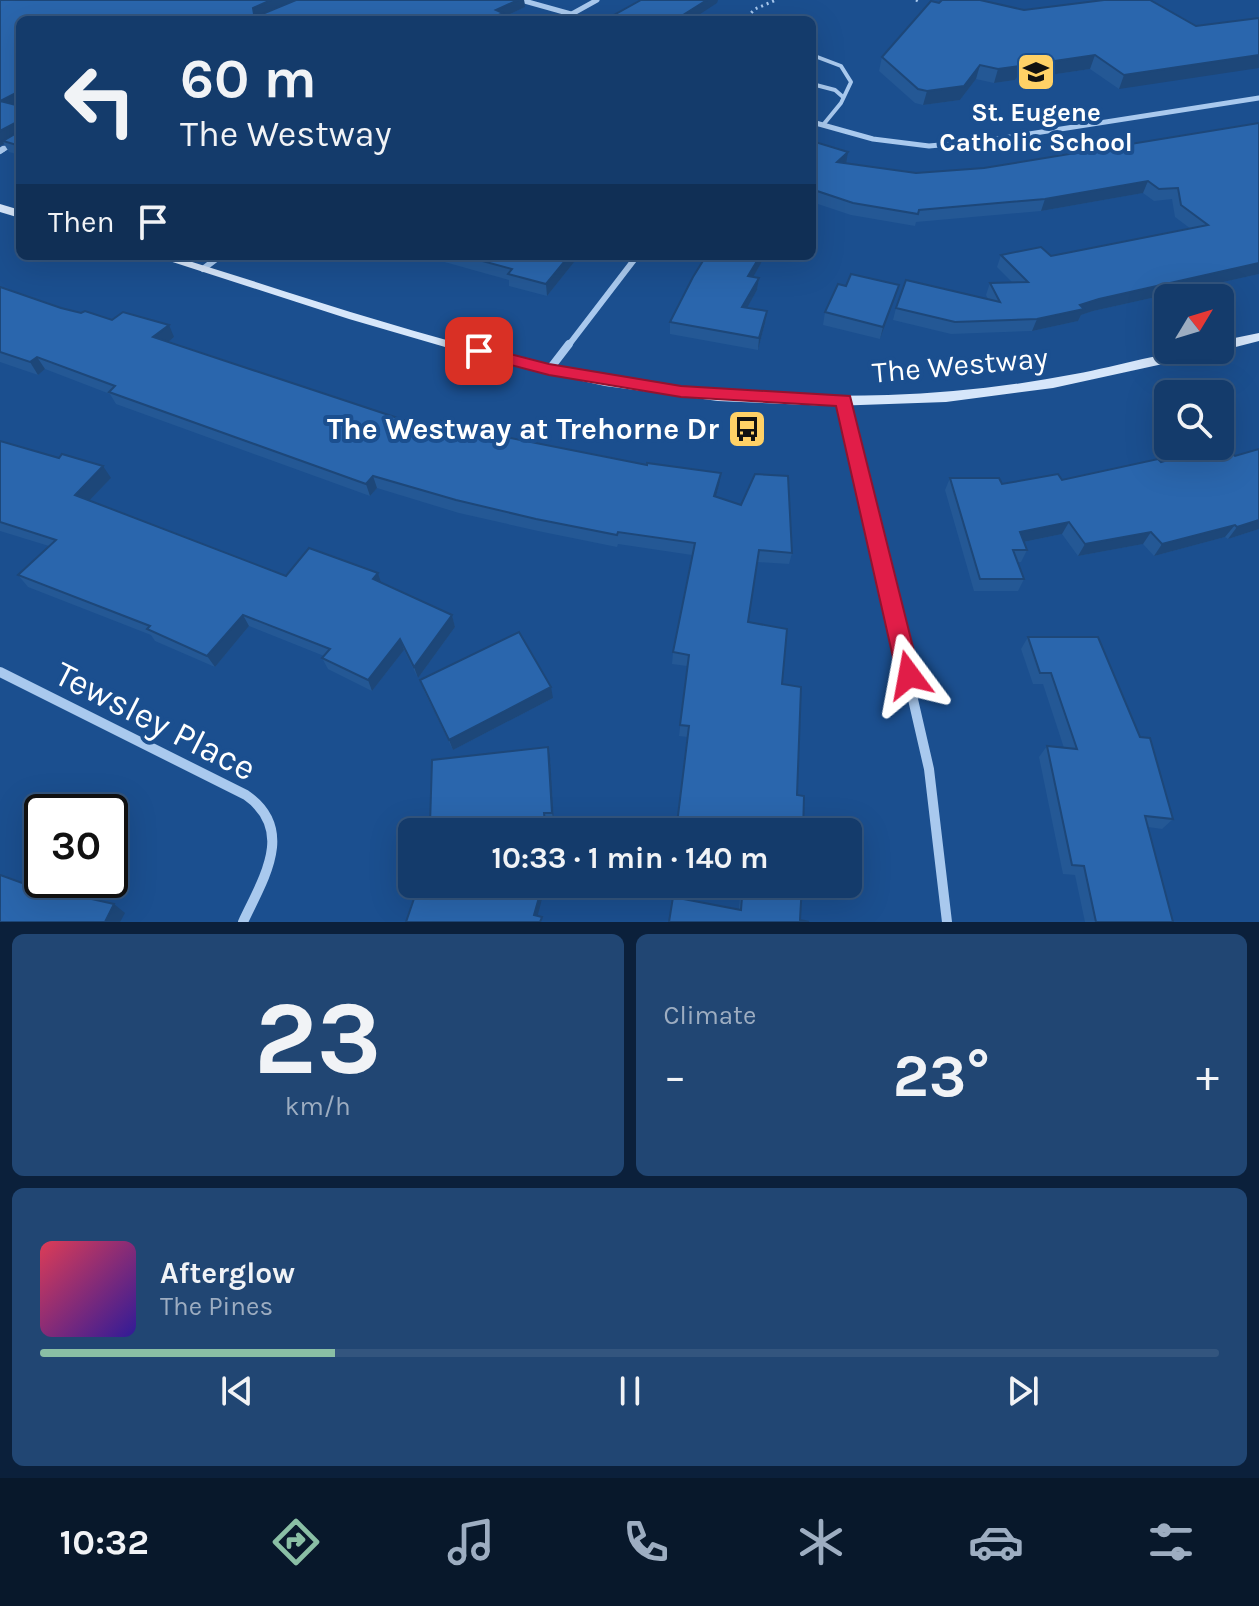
<!DOCTYPE html>
<meta charset="utf-8">
<style>
body{margin:0;font-family:Karla,sans-serif;background:#214673;color:#f1f3f6;height:100vh;display:flex;flex-direction:column;font-size:30px;white-space:nowrap}
*{box-sizing:border-box;margin:0}
p{font-size:26px;color:#9dadc1}
.icon{flex:none;width:44px;height:44px;fill:none;stroke:currentColor;stroke-width:2;stroke-linecap:round;stroke-linejoin:round}
.map{position:relative;height:922px;overflow:hidden}
.sheet{display:flex;flex-direction:column;gap:12px;padding:12px;background:#0b203b;flex:1}
.sheet>*{flex:none}
.guide{position:absolute;left:16px;top:16px;width:800px;height:244px;border-radius:12px;box-shadow:0 8px 32px #0002,0 0 0 2px #33557e;background:#143b6b;color:#f1f3f6;overflow:hidden}
.needle{width:52px;rotate:52deg}
.controls{position:absolute;left:1154px;top:284px;display:grid;gap:16px}
.controls a{display:grid;place-items:center;width:80px;height:80px;border-radius:12px;background:#143b6b;box-shadow:0 8px 32px #0002,0 0 0 2px #33557e;font-size:40px}
.speed{position:absolute;left:24px;top:794px;display:flex;gap:16px;font-size:40px;font-weight:700;text-align:center}
.speed>*{display:grid;place-content:center;width:104px;height:104px;border-radius:50%;background:#143b6b;box-shadow:0 8px 32px #0002,0 0 0 2px #33557e;line-height:1}
.speed .limit{border:4px solid #111;border-radius:12px;background:#fff;color:#111}
.pin{position:absolute;display:grid;place-items:center;width:68px;height:68px;color:#fff;margin:-34px;border-radius:16px;box-shadow:0 4px 12px #0006}
.me{position:absolute;width:88px;margin:-44px;rotate:347deg;stroke-linejoin:round;filter:drop-shadow(0 0 6px #0008)}
.turn{display:flex;align-items:center;gap:28px;height:168px;padding:0 32px;font-size:36px}
.turn .icon{width:104px;height:104px;stroke-width:2.5}
.turn b{display:block;font-size:56px;line-height:68px}
.then{display:flex;align-items:center;height:76px;padding:0 32px;background:#0003;gap:16px;font-size:30px}
.big{font-size:60px;font-weight:700;line-height:1.1}
.sheet .card{flex:1;display:flex;flex-direction:column;justify-content:center;gap:12px;min-width:0;padding:0 28px;border-radius:12px;background:#214673}
.sheet .dial{align-items:center;gap:0}
.dial b{font-size:104px;line-height:1}
.song{display:flex;align-items:center;gap:24px}
.cover{width:96px;height:96px;border-radius:12px;background:linear-gradient(135deg,hsl(350 70% 55%),hsl(250 70% 35%))}
.played{height:8px;border-radius:4px;background:linear-gradient(90deg,#8abfa5 25%,#33557e 25%)}
.keys{display:flex;justify-content:space-around;direction:ltr}
.heat{display:flex;justify-content:space-between;align-items:center;font-size:44px;direction:ltr}
.sheet .tiles{flex:1;display:grid;gap:12px;grid-template-columns:1fr 1fr}
.card:last-child{grid-column:span 2}
.trip{position:absolute;left:398px;top:818px;width:464px;height:80px;border-radius:12px;background:#143b6b;box-shadow:0 8px 32px #0002,0 0 0 2px #33557e;font-weight:700;line-height:80px;text-align:center}
.menu{display:flex;height:128px;justify-content:space-around;align-items:center;background:#08182b;color:#9dadc1}
.menu .icon{width:56px;height:56px}
.menu .selected{color:#8abfa5}
.menu b{font-size:36px;color:#f1f3f6}
.map>svg:first-child{display:block}
</style>
<div class="map">
<svg width="1259" height="922" viewBox="0 0 1259 922">
<rect width="100%" height="100%" fill="#1b4f8f"/>
<g fill="none" stroke-linecap="round" stroke-linejoin="round">
<!-- path -->
<g stroke="#a9c9ee" stroke-width="3" stroke-dasharray="2 4" stroke-linecap="butt">
<polyline points="916,0 920,2"/>
<polyline points="748,20 745,19 755,9 776,0"/>
</g>
<!-- service -->
<g stroke="#a9c9ee" stroke-width="4">
<polyline points="812,55 841,66 851,82 841,103 823,125"/>
<polyline points="812,84 835,90 843,97"/>
</g>
<!-- minor-far3 -->
<g stroke="#a9c9ee" stroke-width="5">
<polyline points="521,0 571,14"/>
<polyline points="561,20 597,0"/>
<polyline points="812,122 873,139 929,146 984,141 1259,98"/>
<polyline points="0,151 20,140"/>
</g>
<!-- minor-far2 -->
<g stroke="#a9c9ee" stroke-width="6">
<polyline points="0,151 3,149"/>
<polyline points="203,269 220,256"/>
<polyline points="568,346 637,256"/>
</g>
<!-- minor-far1 -->
<g stroke="#a9c9ee" stroke-width="8">
<polyline points="549,370 569,344"/>
<polyline points="844,401 889,597"/>
</g>
<!-- minor -->
<g stroke="#a9c9ee" stroke-width="10">
<polyline points="889,595 929,769 947,922"/>
<path d="M0 672 246 795C296 830 263 879 243 922"/>
</g>
<!-- secondary -->
<g fill="#d6e6fa" fill-rule="evenodd">
<polygon points="0,204 20,210 20,218 0,212"/>
<path d="M154 256H173C316 300 458 351 605 376 698 392 793 398 888 395 951 393 1013 386 1075 374 1120 366 1165 350 1211 350L1204 355 1053 388 946 402 832 406 718 401 605 386 500 363 349 319Z"/>
<polygon points="1259,333 1259,341 1220,351 1218,350 1220,341"/>
</g>
</g>
<!-- wall -->
<g fill="#245895">
<polygon points="0,0 524,0 525,7 504,17 504,20 20,20 19,105 20,106 20,155 9,152 4,144 0,146"/>
<polygon points="939,3 1024,10 1196,26 1119,89 1090,69 1036,77 1020,73 1015,80 994,83 976,79 960,100 923,105 915,103 879,71 882,57"/>
<polygon points="1259,123 1259,274 1093,311 1081,315 1078,321 1032,331 951,334 893,320 896,308 988,299 986,295 990,283 1012,282 997,267 1001,255 1051,256 1191,229 1175,217 1172,199 1154,201 1143,193 1041,211 916,222 915,226 851,215 815,203 812,141 846,164 916,173 984,168"/>
<polygon points="423,256 579,256 547,296 509,286 509,280"/>
<polygon points="706,256 765,256 753,277 759,278 757,290 747,308 767,311 765,323 758,350 670,334 670,322"/>
<polygon points="846,286 895,298 880,339 823,325 825,312"/>
<polygon points="0,287 61,308 174,337 168,342 434,430 503,442 719,485 716,496 792,553 789,564 757,562 748,622 782,684 797,795 803,832 688,737 679,736 687,666 672,664 673,652 692,555 618,544 617,547 538,531 459,513 377,488 370,496 116,404 110,394 45,369 38,375 0,362"/>
<polygon points="0,441 111,478 89,500 286,576 378,573 381,582 452,615 455,627 418,678 404,650 372,691 328,669 322,658 324,656 249,626 215,667 155,641 151,635 28,587 18,575 49,546 0,531"/>
<polygon points="1259,449 1259,529 1228,539 1225,537 1154,556 1143,544 1078,556 1062,534 1024,542 1027,550 1021,562 1018,562 1024,579 1018,591 974,591 945,490 950,478 1002,484 1062,480 1161,462 1235,456"/>
<polygon points="1028,637 1173,819 1162,829 1148,827 1173,922 1085,922 1075,875 1063,874 1039,757 1047,746 1064,748 1043,684 1033,684 1021,649"/>
<polygon points="420,680 553,698 453,750 424,691"/>
<polygon points="550,757 554,822 546,823 547,832 480,832 480,829 454,832 433,832 430,825"/>
<polygon points="741,884 802,884 800,920 739,909"/>
</g>
<!-- shaded-wall -->
<g fill="#1d4779">
<polygon points="271,0 295,0 256,19 253,8"/>
<polygon points="517,0 524,0 525,7 504,17 504,20 488,20 496,10"/>
<polygon points="707,0 718,0 717,3 691,20 675,20"/>
<polygon points="1095,55 1090,69 1036,77 1041,63"/>
<polygon points="1259,55 1259,68 1119,89 1124,75"/>
<polygon points="1025,60 1020,73 1015,80 994,83 998,69"/>
<polygon points="980,65 976,79 960,100 923,105 927,91"/>
<polygon points="20,91 20,105 6,112 0,101"/>
<polygon points="15,123 20,133 3,141 4,144 0,146 0,131"/>
<polygon points="848,152 846,164 837,162"/>
<polygon points="1148,181 1143,193 1041,211 1045,199"/>
<polygon points="817,191 815,203 812,206 812,196"/>
<polygon points="569,256 579,256 547,296 546,284"/>
<polygon points="760,256 765,256 747,288 748,276"/>
<polygon points="1259,263 1259,274 1093,311 1081,315 1078,321 1032,331 1037,319 1080,305 1099,299"/>
<polygon points="759,278 757,290 741,319 742,307"/>
<polygon points="899,285 895,298 880,339 883,327"/>
<polygon points="767,311 765,323 758,350 759,338"/>
<polygon points="169,325 174,337 159,350 153,337"/>
<polygon points="37,357 45,369 38,375 30,362"/>
<polygon points="103,466 111,478 83,507 75,495"/>
<polygon points="721,473 719,485 713,508 714,496"/>
<polygon points="373,476 377,488 370,496 366,484"/>
<polygon points="1259,520 1259,529 1228,539 1237,527"/>
<polygon points="1069,522 1062,534 1014,544 1020,532"/>
<polygon points="1235,525 1225,537 1154,556 1162,544"/>
<polygon points="1151,532 1143,544 1078,556 1085,544"/>
<polygon points="378,573 382,585 373,579"/>
<polygon points="243,615 249,626 215,667 207,656"/>
<polygon points="452,615 455,627 418,678 414,667"/>
<polygon points="400,639 404,650 372,691 368,680"/>
<polygon points="551,687 553,698 453,750 449,740"/>
<polygon points="548,747 550,757 554,822 552,813"/>
<polygon points="542,887 543,895 536,922 534,915"/>
<polygon points="114,904 125,913 120,922 105,922"/>
</g>
<!-- building -->
<g fill="#2a66ad" stroke="#1d4779" stroke-width="2">
<polygon points="0,0 271,0 253,8 254,14 260,15 296,0 518,0 496,10 503,13 488,20 179,20 175,19 172,20 20,20 20,91 0,101 20,106 20,146 3,141 18,132 19,127 15,123 0,131"/>
<polygon points="641,0 707,0 675,20 605,20"/>
<polygon points="942,0 980,0 1024,10 1104,0 1150,0 1196,26 1259,18 1259,55 1124,75 1095,55 1041,63 1025,60 1019,66 998,69 980,65 964,86 927,91 918,89 882,57 931,1 939,3"/>
<polygon points="1259,123 1259,263 1099,299 1080,305 1084,309 1037,319 955,322 896,308 906,280 1000,302 990,283 1028,282 1001,255 1041,247 1051,256 1208,225 1181,205 1178,188 1159,189 1148,181 1045,199 919,210 918,214 853,203 817,191 812,196 812,141 848,152 837,162 916,173 984,168"/>
<polygon points="464,256 569,256 546,284 508,274 512,269"/>
<polygon points="706,256 760,256 748,276 759,278 742,307 767,311 759,338 670,322 693,277"/>
<polygon points="851,274 899,285 883,327 825,312 838,284 846,286"/>
<polygon points="0,287 61,308 81,313 85,311 112,320 123,312 169,325 153,337 434,430 441,421 503,442 506,437 647,465 647,463 721,473 714,496 741,505 755,474 788,476 792,553 759,550 748,622 787,629 782,684 801,687 797,795 804,796 803,832 676,832 689,726 680,725 689,655 673,652 695,543 618,532 617,535 536,519 456,500 373,476 366,484 109,392 115,386 37,357 30,362 0,352"/>
<polygon points="0,441 59,458 62,454 103,466 75,495 286,576 309,548 378,573 373,579 452,615 414,667 400,639 368,680 322,658 330,649 243,615 207,656 147,629 150,626 18,575 56,540 0,522"/>
<polygon points="1220,444 1222,444 1235,456 1259,449 1259,520 1237,527 1235,525 1162,544 1151,532 1085,544 1069,522 1020,532 1027,550 1013,550 1024,579 980,579 950,478 999,478 1002,484 1058,474 1062,480 1158,459 1161,462 1214,446 1220,446"/>
<polygon points="519,632 551,687 449,740 420,680"/>
<polygon points="1028,637 1098,637 1140,737 1150,738 1173,819 1145,816 1173,922 1096,922 1084,866 1072,865 1047,746 1077,749 1051,673 1040,673"/>
<polygon points="548,747 552,813 544,813 546,832 480,832 480,819 430,825 432,760"/>
<polygon points="0,875 25,884 114,904 105,922 0,922"/>
<polygon points="471,884 529,884 542,887 534,915 542,917 540,922 406,922 418,887 467,898"/>
<polygon points="743,884 802,884 800,920 809,922 669,922 673,897 741,910"/>
</g>
<!-- route -->
<polygon fill="#e11d48" stroke="#92132f" stroke-width="2" points="479,346 549,364 681,386 850,396 920,675 916,682 909,685 901,682 897,675 836,406 681,397 549,375 473,355 471,351"/>
<!-- icons -->
<defs>
<g id="school-square" transform="scale(2)"><rect x="-9" y="-9" width="18" height="18" rx="4" fill="#ffd166" stroke="#1b4f8f"/><path d="M0-5L7-2L0 1L-7-2ZM-4 1L0 2.5L4 1V4Q0 6-4 4Z" fill="#111"/></g>
<g id="bus-square" transform="scale(2)"><rect x="-9" y="-9" width="18" height="18" rx="4" fill="#ffd166" stroke="#1b4f8f"/><path d="M-5-6H5V4H4V6H2V4H-2V6H-4V4H-5ZM-3.5-4V0h7V-4ZM-3.5 1.2v1.5H-2V1.2ZM2 1.2v1.5H3.5V1.2Z" fill="#111"/></g>
</defs>
<g fill-rule="evenodd">
<use href="#school-square" x="1036" y="72"/>
<use href="#bus-square" x="747" y="429"/>
</g>
<g text-anchor="middle" stroke-width="8" stroke-linejoin="round" paint-order="stroke">
<!-- far-poi labels -->
<g font-size="26" font-weight="bold" fill="#fff" stroke="#1b4f8f">
<text x="1036" y="121">St. Eugene<tspan x="1036" dy="30">Catholic School</tspan></text>
</g>
<!-- street labels -->
<g font-size="30" fill="#fff" stroke="#1b4f8f">
<text transform="translate(960 365) rotate(-5)" y="10">The Westway</text>
</g>
<!-- poi labels -->
<g font-size="30" font-weight="bold" fill="#fff" stroke="#1b4f8f" text-anchor="end">
<text x="719" y="439">The Westway at Trehorne Dr</text>
</g>
<!-- near-street labels -->
<g font-size="36" fill="#fff" stroke="#1b4f8f">
<text transform="translate(156 720) rotate(27)" y="13">Tewsley Place</text>
</g>
</g>
</svg>
<div class="controls">
<a><svg class="needle" viewBox="-14 -14 28 28"><path d="M0-13l5 13h-10z" fill="#e53935"/><path d="M0 13l5-13h-10z" fill="#9dadc1"/></svg></a>
<a><svg class="icon" aria-label="search" viewBox="0 0 24 24"><circle cx="10" cy="10" r="6"/><path d="M15 15l6 6"/></svg></a>
</div>
<div class="speed"><div class="limit">30</div></div>
<div class="pin" style="left:479px;top:351px;background:#d93025"><svg class="icon" aria-label="arrive" viewBox="0 0 24 24"><path d="M6 21V4h12l-3 4 3 4H6"/></svg></div>
<svg class="me" style="left:909px;top:675px" viewBox="-20 -20 40 40"><path d="M0-17L14 15 0 8-14 15z" fill="#e11d48" stroke="#fff" stroke-width="4"/></svg>
<div class="trip">10:33 · 1 min · 140 m</div>
<div class="guide">
<div class="turn"><svg class="icon" aria-label="left" viewBox="0 0 24 24"><path d="M17 20v-9H6M10 6l-5 5 5 5"/></svg><div><b>60 m</b>The Westway</div></div>
<div class="then">Then<svg class="icon" aria-label="arrive" viewBox="0 0 24 24"><path d="M6 21V4h12l-3 4 3 4H6"/></svg></div>
</div>
</div>
<section class="sheet">
<div class="tiles">
<div class="card dial"><b>23</b><p>km/h</p></div>
<div class="card"><p>Climate</p>
<div class="heat"><a>−</a><b class="big">23°</b><a>+</a></div>
</div>
<div class="card">
<div class="song"><i class="cover"></i><div><b>Afterglow</b><p>The Pines</p></div></div>
<div class="played"></div>
<div class="keys"><svg class="icon" aria-label="previous" viewBox="0 0 24 24"><path d="M18 5L8 12l10 7zM5 5v14"/></svg><svg class="icon" aria-label="pause" viewBox="0 0 24 24"><path d="M8 5v14M16 5v14"/></svg><svg class="icon" aria-label="next" viewBox="0 0 24 24"><path d="M6 5l10 7-10 7zM19 5v14"/></svg></div>
</div>
</div>
</section>
<nav class="menu">
<b>10:32</b>
<svg class="icon selected" aria-label="directions" viewBox="0 0 24 24"><path d="M12 3l9 9-9 9-9-9zM9 14v-3h6M13 9l2 2-2 2"/></svg>
<svg class="icon" aria-label="music" viewBox="0 0 24 24"><path d="M9 18V5l10-2v13"/><circle cx="6" cy="18" r="3"/><circle cx="16" cy="16" r="3"/></svg>
<svg class="icon" aria-label="phone" viewBox="0 0 24 24"><path d="M5 4h4l2 5-3 2q2 4 5 5l2-3 5 2v4C11 20 4 13 5 4z"/></svg>
<svg class="icon" aria-label="climate" viewBox="0 0 24 24"><path d="M12 3v18M4 7l16 10M4 17L20 7"/></svg>
<svg class="icon" aria-label="car" viewBox="0 0 24 24"><path d="M5 17H2v-5l4-1 3-4h7l3 4 3 1v5h-3M9 17h6M6 11h13"/><circle cx="7" cy="17" r="2"/><circle cx="17" cy="17" r="2"/></svg>
<svg class="icon" aria-label="filters" viewBox="0 0 24 24"><path d="M4 7h16M4 17h16"/><circle cx="9" cy="7" r="2"/><circle cx="15" cy="17" r="2"/></svg>
</nav>
